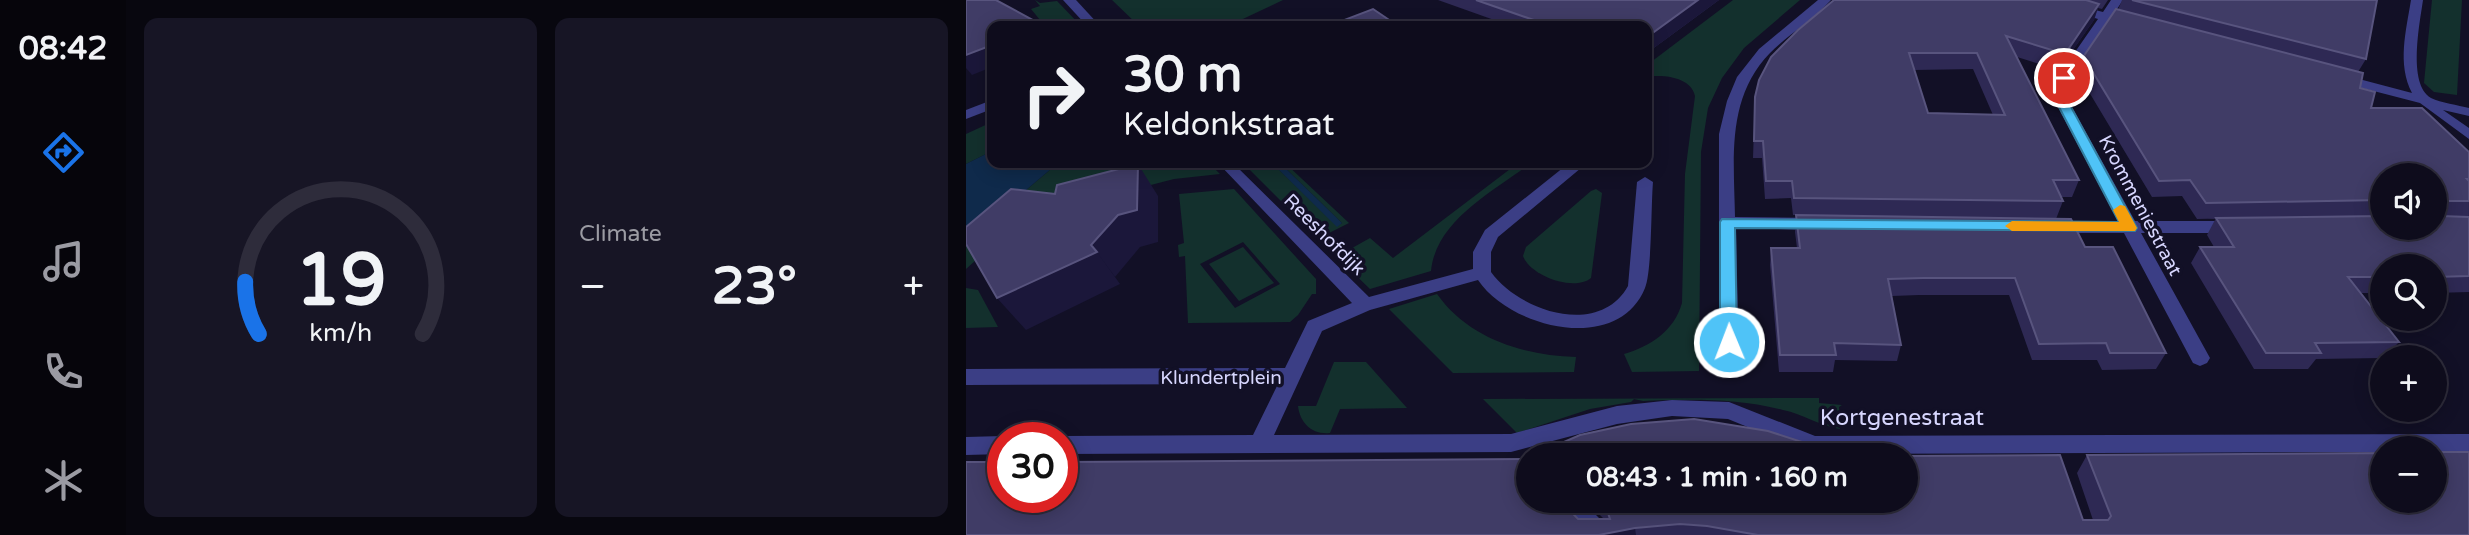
<!DOCTYPE html>
<meta charset="utf-8">
<style>
body{margin:0;font-family:"Varela Round",sans-serif;background:#171525;color:#f1f3f6;height:100vh;display:flex;flex-direction:column;font-size:26px;white-space:nowrap}
*{box-sizing:border-box;margin:0}
p{font-size:23px;color:#9b9ba3}
.icon{flex:none;width:38px;height:38px;fill:none;stroke:currentColor;stroke-width:2;stroke-linecap:round;stroke-linejoin:round}
.map{position:relative;flex:1;overflow:hidden}
.side{display:flex;flex-direction:column;gap:18px;padding:18px;background:#08070f;width:840px}
.side>*{flex:none}
.hud{position:absolute;left:21px;top:21px;width:665px;height:147px;border-radius:14px;box-shadow:0 4px 18px #0003,0 0 0 2px #2e2c3b;background:#0e0c1c;color:#f1f3f6;overflow:hidden}
.controls{position:absolute;left:1404px;top:163px;display:grid;gap:14px}
.controls a{display:grid;place-items:center;width:77px;height:77px;border-radius:50%;background:#0e0c1c;box-shadow:0 4px 18px #0003,0 0 0 2px #2e2c3b;font-size:35px}
.speed{position:absolute;left:21px;top:422px;display:flex;gap:14px;font-size:35px;font-weight:700;text-align:center}
.speed>*{display:grid;place-content:center;width:91px;height:91px;border-radius:50%;background:#0e0c1c;box-shadow:0 4px 18px #0003,0 0 0 2px #2e2c3b;line-height:1}
.speed .limit{border:10px solid #d22;background:#fff;color:#111}
.pin{position:absolute;display:grid;place-items:center;width:60px;height:60px;color:#fff;margin:-30px;border:4px solid #fff;border-radius:50%;box-shadow:0 2px 7px #0007}
.me{position:absolute;width:77px;margin:-38px;rotate:359deg;stroke-linejoin:round;filter:drop-shadow(0 0 5px #0008)}
.turn{display:flex;align-items:center;gap:24px;height:147px;padding:0 21px;font-size:32px}
.turn .icon{width:91px;height:91px;stroke-width:2.5}
.turn b{display:block;font-size:49px;line-height:60px}
.big{font-size:52px;font-weight:800;line-height:1.1}
.side .card{flex:1;display:flex;flex-direction:column;justify-content:center;gap:10px;min-width:0;padding:0 24px;border-radius:14px;background:#171525}
.side .dial{align-items:center;gap:0}
.dial svg{height:182px;overflow:visible;fill:none;stroke:#2e2c3b;stroke-width:7;stroke-linecap:round;text-anchor:middle}
.dial text{fill:#f1f3f6;stroke:none}
.heat{display:flex;justify-content:space-between;align-items:center;font-size:38px;direction:ltr}
.side .tiles{flex:1;display:grid;gap:18px;grid-template-columns:repeat(2,1fr)}
.trip{position:absolute;left:550px;top:443px;width:402px;height:70px;border-radius:35px;background:#0e0c1c;box-shadow:0 4px 18px #0003,0 0 0 2px #2e2c3b;font-weight:800;line-height:70px;text-align:center}
main{display:flex;flex:1;min-height:0}
.tabs{display:flex;flex-direction:column;width:126px;justify-content:space-around;align-items:center;background:#06050b;color:#9b9ba3}
.tabs .icon{width:49px;height:49px}
.tabs .selected{color:#1a73e8}
.tabs b{font-size:32px;color:#f1f3f6}
.map>svg:first-child{display:block}
</style>
<main>
<nav class="tabs">
<b>08:42</b>
<svg class="icon selected" aria-label="directions" viewBox="0 0 24 24"><path d="M12 3l9 9-9 9-9-9zM9 14v-3h6M13 9l2 2-2 2"/></svg>
<svg class="icon" aria-label="music" viewBox="0 0 24 24"><path d="M9 18V5l10-2v13"/><circle cx="6" cy="18" r="3"/><circle cx="16" cy="16" r="3"/></svg>
<svg class="icon" aria-label="phone" viewBox="0 0 24 24"><path d="M5 4h4l2 5-3 2q2 4 5 5l2-3 5 2v4C11 20 4 13 5 4z"/></svg>
<svg class="icon" aria-label="climate" viewBox="0 0 24 24"><path d="M12 3v18M4 7l16 10M4 17L20 7"/></svg>
</nav>
<section class="side">
<div class="tiles">
<div class="card dial"><svg viewBox="0 0 100 80">
<path d="M14 69A42 42 0 1 1 86 69"/>
<path d="M14 69A42 42 0 0 1 8 46" stroke="#1a73e8"/>
<text x="50" y="56" font-size="32" font-weight="700">19</text>
<text x="50" y="72" font-size="11">km/h</text>
</svg></div>
<div class="card"><p>Climate</p>
<div class="heat"><a>−</a><b class="big">23°</b><a>+</a></div>
</div>
</div>
</section>
<div class="map">
<svg width="1503" height="535" viewBox="0 0 1503 535">
<rect width="100%" height="100%" fill="#121026"/>
<!-- green -->
<g fill="#13302d" fill-rule="evenodd">
<polygon points="69,0 74,3 91,1 115,26 79,26 65,9 74,6"/>
<polygon points="146,0 317,0 262,26 173,26"/>
<path d="M767 0H834L778 48 756 78 742 108 735 152 733 371 666 372 658 354C685 346 708 331 716 303L719 174 729 96C725 77 697 74 681 77V65Z"/>
<polygon points="1466,0 1496,0 1491,95 1468,92 1458,83"/>
<polygon points="26,122 26,151 0,164 0,134"/>
<polygon points="92,163 243,163 254,174 208,179 57,218 0,269 0,241"/>
<polygon points="277,163 306,163 371,226 376,223 314,163 319,163 383,223 361,234 349,235"/>
<path d="M552 163H565C528 191 470 220 465 271L404 289 374 260 379 252 404 238 427 258Z"/>
<path d="M268 189 350 279V294H346L332 315 324 322 222 323 219 256 213 257 212 245 218 243 213 194ZM277 242 314 284 269 308 234 264Z"/>
<path d="M630 189 636 193 625 278C608 292 564 276 557 256L560 247 625 191Z"/>
<polygon points="277,247 308,283 273,301 243,264"/>
<polygon points="0,288 12,290 32,327 0,328"/>
<path d="M471 294C503 339 557 355 610 357L608 372 487 373 423 309Z"/>
<path d="M368 362H400L441 408 374 409 364 433C346 435 334 423 332 406H350Z"/>
<path d="M853 398V403L876 405 873 407 874 429C854 426 837 414 817 410 770 398 724 399 677 401L668 399 665 402 624 409 551 433 517 399Z"/>
</g>
<!-- water -->
<g fill="#0f2a4b">
<polygon points="26,151 26,163 92,163 0,241 0,164"/>
<polygon points="306,163 314,163 376,223 371,227"/>
</g>
<g fill="none" stroke-linecap="round" stroke-linejoin="round">
<!-- minor -->
<g fill="#3b3e85" fill-rule="evenodd">
<polygon points="97,0 110,0 134,26 121,26"/>
<path d="M852 0H865C847 20 823 34 804 53 760 98 768 159 769 217L852 218 860 224 852 230 770 228 773 366 770 371 763 374 756 371 753 366V134L761 101 771 77 793 49Z"/>
<polygon points="1070,0 1090,0 1137,12 1145,0 1157,0 1147,15 1173,24 1167,28 1143,21 1105,78 1101,92 1106,107 1169,221 1269,221 1277,227 1269,233 1175,233 1244,358 1241,363 1234,366 1227,363 1158,233 1087,233 1079,227 1087,221 1152,221 1092,107 1087,92 1091,78 1132,19"/>
<path d="M1445 0H1457C1454 22 1441 84 1465 98 1475 103 1492 105 1503 108V116L1477 110 1503 128V139L1454 103 1369 81 1367 78 1374 74 1446 93C1431 64 1440 31 1445 0Z"/>
<polygon points="26,100 26,109 0,119 0,110"/>
<path d="M252 163H267L403 297 507 269V252L519 230 603 163H616L615 168 532 237 525 252V272C553 311 633 338 662 286L671 182 679 177 687 182C685 205 686 271 679 288 652 355 544 328 512 280L404 310 356 331 308 435 545 434 651 406 706 400 763 402 849 436 1503 434V452H1468V448H1416V452L848 454 762 419 706 416 651 424 545 452 96 454V438H91L96 436 287 435 312 384 0 385V369L319 368 342 321 386 303Z"/>
<polygon points="37,436 42,438 37,438 37,454 0,455 0,437"/>
<polygon points="588,500 615,500 642,527 646,535 618,535 591,507"/>
</g>
</g>
<!-- wall -->
<g fill="#2e2954" fill-rule="evenodd">
<polygon points="472,0 753,0 681,53 681,26 545,26"/>
<path d="M868 0H1142L1136 9 1132 8 1128 20 1093 70 1051 57 1113 180 1106 197H1095L1097 201 1090 219 1119 247 1200 353 1190 369 1136 370 1131 360H1066L1043 295H953L926 296 935 345 931 361 869 360 867 372H813L804 265 805 248H831L829 232 830 215H827L825 198 799 199 796 158H787L789 97ZM1007 69 1027 115 962 113 948 70Z"/>
<path d="M1156 0H1411L1400 59 1392 72 1394 88 1405 108 1503 152V292L1468 293V266H1416V293H1394L1433 342 1419 357H1416V358L1350 359 1342 369H1288L1225 263 1234 247H1248L1241 235 1250 218H1273L1231 219 1216 196 1186 197 1114 77 1110 75 1115 60 1152 10ZM1416 175 1468 228H1416Z"/>
<polygon points="1121,455 1503,535 0,535 562,500 612,519 638,519 619,500 940,500 1117,520 1127,520 1111,473"/>
</g>
<!-- shaded-wall -->
<g fill="#1b173a">
<polygon points="732,0 753,0 681,53 681,37"/>
<polygon points="1133,4 1128,20 1093,70 1099,54"/>
<polygon points="26,45 26,67 6,75 0,68 0,55"/>
<polygon points="172,164 192,196 192,242 174,247 149,277 125,245 152,215"/>
<polygon points="131,252 154,284 60,330 31,298"/>
<polygon points="669,528 670,535 633,535"/>
</g>
<!-- building -->
<g fill="#403c66" stroke="#58547e" stroke-width="2" fill-rule="evenodd">
<polygon points="0,0 30,0 76,25 73,26 26,26 26,45 0,55"/>
<polygon points="510,0 732,0 681,37 681,26 585,26"/>
<path d="M868 0H1120L1133 4 1099 54 1040 36 1113 180H1087L1097 201 828 198 826 181H800L797 141H788L789 97 793 80 805 57 832 30ZM943 53H1011L1039 115 962 113Z"/>
<polygon points="1166,0 1411,0 1400,59"/>
<polygon points="407,9 432,26 367,26 365,25"/>
<polygon points="1150,9 1397,73 1394,88 1409,92 1405,108 1456,108 1503,152 1503,179 1501,179 1503,181 1503,201 1479,201 1479,210 1473,213 1475,216 1503,217 1503,276 1468,277 1468,266 1416,266 1416,277 1382,277 1433,342 1349,343 1355,353 1300,353 1234,247 1268,247 1250,218 1416,216 1416,228 1468,228 1468,175 1416,175 1416,200 1240,203 1224,180 1193,181 1120,61 1115,60"/>
<polygon points="172,164 171,210 152,215 125,245 131,252 31,298 0,244 0,227 45,189 89,194 91,185"/>
<polygon points="830,215 1105,219 1119,247 1147,247 1200,353 1144,353 1140,343 1073,344 1049,278 957,278 922,279 935,345 868,343 870,355 814,355 805,248 834,248"/>
<polygon points="728,419 802,431 842,444 863,455 574,455 577,451 614,435 665,424"/>
<polygon points="1468,452 1503,452 1503,535 792,535 741,526 714,524 669,528 633,535 0,535 0,462 37,462 37,497 96,497 96,462 562,459 562,500 594,500 612,519 644,519 640,507 634,500 940,500 940,456 1094,455 1117,520 1142,520 1145,516 1121,455 1416,453 1416,500 1468,500"/>
</g>
<!-- route -->
<polygon fill="#4fc3f7" stroke="#337fa1" stroke-width="2" points="1098,75 1104,78 1101,92 1105,107 1171,228 1169,231 769,228 771,342 769,347 757,347 754,342 754,222 756,219 1153,222 1093,107 1088,92 1092,78"/>
<!-- slow -->
<polygon fill="#f59e0b" points="1154,205 1159,206 1171,228 1169,231 1046,231 1039,226 1046,221 1153,222 1147,210"/>
<g text-anchor="middle" stroke-width="7" stroke-linejoin="round" paint-order="stroke">
<!-- street labels -->
<g font-size="19" fill="#d7d6fe" stroke="#121026">
<text transform="translate(1175 205) rotate(62)" y="7">Krommeniestraat</text>
<text transform="translate(359 234) rotate(45)" y="7">Reeshofdijk</text>
<text x="255" y="384">Klundertplein</text>
</g>
<!-- near-street labels -->
<g font-size="23" fill="#d7d6fe" stroke="#121026">
<text x="936" y="425">Kortgenestraat</text>
</g>
</g>
</svg>
<div class="controls">
<a><svg class="icon" aria-label="sound" viewBox="0 0 24 24"><path d="M4 9h4l5-4v14l-5-4H4zM17 9q2 3 0 6"/></svg></a>
<a><svg class="icon" aria-label="search" viewBox="0 0 24 24"><circle cx="10" cy="10" r="6"/><path d="M15 15l6 6"/></svg></a>
<a>+</a>
<a>−</a>
</div>
<div class="speed"><div class="limit">30</div></div>
<div class="pin" style="left:1098px;top:78px;background:#d93025"><svg class="icon" aria-label="arrive" viewBox="0 0 24 24"><path d="M6 21V4h12l-3 4 3 4H6"/></svg></div>
<svg class="me" style="left:763px;top:342px" viewBox="-20 -20 40 40"><circle r="17" fill="#4fc3f7" stroke="#fff" stroke-width="3"/><path d="M0-11L8 9 0 5-8 9z" fill="#fff"/></svg>
<div class="trip">08:43 · 1 min · 160 m</div>
<div class="hud">
<div class="turn"><svg class="icon" aria-label="right" viewBox="0 0 24 24"><path d="M7 20v-9h11M14 6l5 5-5 5"/></svg><div><b>30 m</b>Keldonkstraat</div></div>
</div>
</div>
</main>
